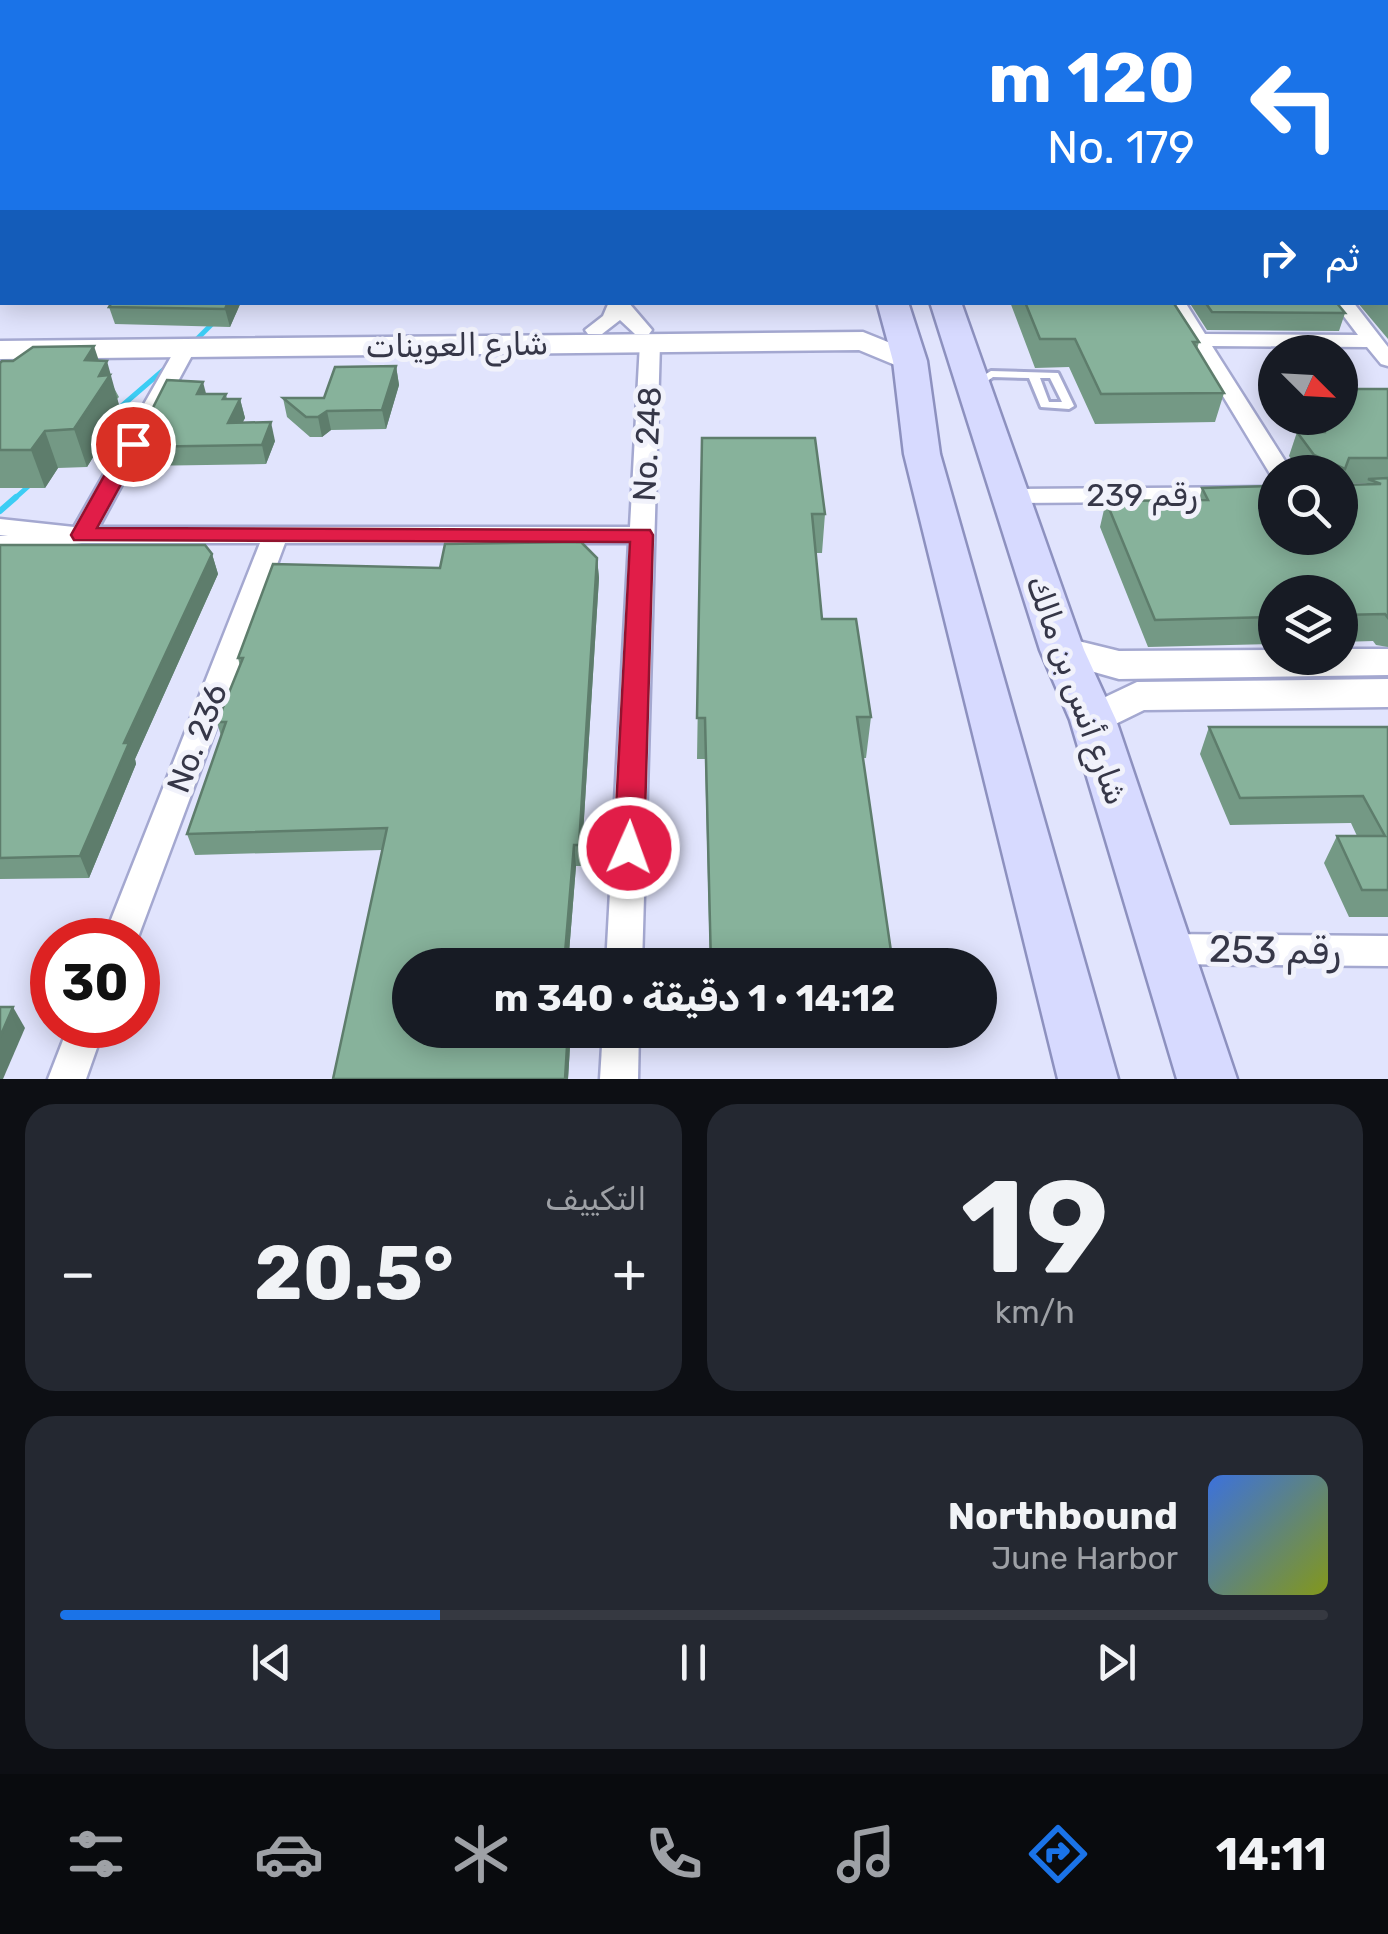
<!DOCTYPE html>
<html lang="ar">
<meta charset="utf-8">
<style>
body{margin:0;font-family:Rubik,Cairo,sans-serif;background:#242831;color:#f1f3f6;direction:rtl;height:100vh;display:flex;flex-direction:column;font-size:38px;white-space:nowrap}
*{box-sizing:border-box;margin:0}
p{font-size:32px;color:#9ea1a6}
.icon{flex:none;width:55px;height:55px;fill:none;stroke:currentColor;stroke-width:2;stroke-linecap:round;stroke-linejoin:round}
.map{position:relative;height:1079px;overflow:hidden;direction:ltr}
.panel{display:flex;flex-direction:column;gap:25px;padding:25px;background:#0d0f14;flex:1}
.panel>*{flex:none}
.banner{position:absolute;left:0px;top:0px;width:1390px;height:305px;box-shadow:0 5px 25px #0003;direction:rtl;background:#1a73e8;color:#fff;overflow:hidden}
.needle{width:65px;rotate:114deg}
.controls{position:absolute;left:1258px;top:335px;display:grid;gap:20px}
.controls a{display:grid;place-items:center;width:100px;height:100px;border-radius:50%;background:#171b24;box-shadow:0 5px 25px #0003;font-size:50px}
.speed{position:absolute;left:30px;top:918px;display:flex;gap:20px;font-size:50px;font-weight:700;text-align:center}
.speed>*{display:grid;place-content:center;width:130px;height:130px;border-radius:50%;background:#171b24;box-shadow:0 5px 25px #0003;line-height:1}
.speed .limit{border:15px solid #d22;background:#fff;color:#111}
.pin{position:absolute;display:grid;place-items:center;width:85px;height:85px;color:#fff;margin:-42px;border:5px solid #fff;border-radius:50%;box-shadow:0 2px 10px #0007}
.me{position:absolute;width:110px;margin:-55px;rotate:2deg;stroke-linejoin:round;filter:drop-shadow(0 0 8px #0008)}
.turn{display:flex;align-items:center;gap:35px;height:210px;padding:0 30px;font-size:45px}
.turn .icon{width:130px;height:130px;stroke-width:2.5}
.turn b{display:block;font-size:70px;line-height:85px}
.then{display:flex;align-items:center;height:95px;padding:0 30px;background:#0003;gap:20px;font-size:38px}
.big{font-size:75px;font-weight:700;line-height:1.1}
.panel .widget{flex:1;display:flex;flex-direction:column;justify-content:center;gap:15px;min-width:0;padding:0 35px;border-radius:30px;background:#242831}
.panel .dial{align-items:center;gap:0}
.dial b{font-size:130px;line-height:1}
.song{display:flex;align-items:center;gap:30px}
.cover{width:120px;height:120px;border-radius:15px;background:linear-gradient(135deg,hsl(220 70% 55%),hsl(70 70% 35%))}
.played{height:10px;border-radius:5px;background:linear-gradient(90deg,#1a73e8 30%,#363941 30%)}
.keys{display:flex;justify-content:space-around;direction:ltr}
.heat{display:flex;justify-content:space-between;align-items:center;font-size:55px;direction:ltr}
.panel .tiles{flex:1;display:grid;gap:25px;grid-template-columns:1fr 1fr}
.widget:last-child{grid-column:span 2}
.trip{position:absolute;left:392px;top:948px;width:605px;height:100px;border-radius:50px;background:#171b24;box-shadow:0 5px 25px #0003;font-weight:700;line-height:100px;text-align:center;direction:rtl}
.menu{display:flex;height:160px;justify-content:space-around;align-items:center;background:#090b0e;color:#9ea1a6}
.menu .icon{width:70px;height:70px}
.menu .current{color:#1a73e8}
.menu b{font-size:45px;color:#f1f3f6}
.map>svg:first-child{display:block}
</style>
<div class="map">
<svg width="1388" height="1079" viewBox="0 0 1388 1079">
<rect width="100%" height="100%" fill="#e1e4fd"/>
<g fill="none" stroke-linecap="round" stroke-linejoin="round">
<!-- stream-far1 -->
<g stroke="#3ccdf4" stroke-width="5">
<polyline points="192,344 215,321"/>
<polyline points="117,410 168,366"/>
<polyline points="13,500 32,483"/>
</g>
<!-- stream -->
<polyline stroke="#3ccdf4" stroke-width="6" points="0,511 16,497"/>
<!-- lane casing -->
<g stroke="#a4a8d0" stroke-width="6">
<path id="lane" d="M991 371 1058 373 1074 406 1069 409 1041 407 1029 378 993 377 979 387H971V383ZM1040 378H1050L1062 402H1049Z"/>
</g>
<!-- street casing -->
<g stroke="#a4a8d0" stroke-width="5">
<g id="street">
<polygon points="1229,0 1243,0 1244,2 1231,2"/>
<polygon points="1357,0 1372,0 1373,2 1359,2"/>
<polygon points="609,302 628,302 652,330 649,334 635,334 620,320 602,334 588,334 585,330 603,316"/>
<polygon points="1166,302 1185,302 1205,334 1358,335 1333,302 1353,302 1388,347 1388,366 1381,364 1367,347 1212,346 1292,472 1275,472 1275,478 1272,477"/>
<polygon points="650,337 660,343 642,965 606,965 629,543 285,543 137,940 103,940 260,543 82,543 0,552 0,536 8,535 0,535 0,519 74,527 176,348 186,342 196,348 99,527 630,527 640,343"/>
<polygon points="1275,487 1275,501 1009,503 997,496 1009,489"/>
<polygon points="1163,934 1388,936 1388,966 1163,964 1151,960 1146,949 1151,938"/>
<polygon points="69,1025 105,1025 86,1079 48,1079"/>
<polygon points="603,1030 639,1030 638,1079 600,1079"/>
</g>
</g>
<!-- secondary casing -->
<g stroke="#a4a8d0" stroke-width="5">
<g id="secondary">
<polygon points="863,332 920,355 925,361 920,367 900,367 859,350 0,359 0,341"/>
<polygon points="1062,637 1119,651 1275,650 1275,658 1340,658 1340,649 1388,649 1388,675 1119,679 1048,659 1043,650 1048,641"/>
<polygon points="1388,679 1388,707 1144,710 1093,735 1078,730 1072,720 1078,710 1137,682"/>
</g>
</g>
<!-- primary casing -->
<g stroke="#8d91bf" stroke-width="5">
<g id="primary">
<polygon points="799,0 819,0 819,2 800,2"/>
<polygon points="830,0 850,0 850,2 831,2"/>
<polygon points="877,302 908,302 927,361 940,454 1118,1079 1058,1079 904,454 893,361"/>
<polygon points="930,302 961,302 1084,650 1116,720 1237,1079 1177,1079 1070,720 1040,650"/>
</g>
</g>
<!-- lane -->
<use href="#lane" fill="#fff" fill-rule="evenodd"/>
<!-- street -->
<use href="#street" fill="#fff" fill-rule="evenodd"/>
<!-- secondary -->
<use href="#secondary" fill="#fff" fill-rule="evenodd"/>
<!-- primary -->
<use href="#primary" fill="#d7daff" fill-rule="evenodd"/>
</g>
<!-- wall -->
<g fill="#749985">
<polygon points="872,0 1108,0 1110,2 873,2"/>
<polygon points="1173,0 1218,0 1220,2 1176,2"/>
<polygon points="1254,0 1317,0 1320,2 1259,2"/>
<polygon points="1388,152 1388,339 1357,302 1388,302"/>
<polygon points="2,229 2,283 0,283 0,232"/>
<polygon points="241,302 230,327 115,324 109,307"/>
<polygon points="1010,302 1173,302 1199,342 1197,349 1224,393 1215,422 1095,424 1069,367 1035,368"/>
<polygon points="1189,302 1336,302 1345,313 1339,331 1207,330"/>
<polygon points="99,361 119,397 117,399 121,412 87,467 58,468 45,488 0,488 0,363"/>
<polygon points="396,366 399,385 386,429 331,430 322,437 310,437 287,417 283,398 324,398"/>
<polygon points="1388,389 1388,647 1376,645 1373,641 1340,642 1340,592 1275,592 1275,644 1148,647 1100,527 1106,501 1199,500 1202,488 1366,485 1367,483 1340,484 1340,472 1300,472 1289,456 1297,432 1300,432 1291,418 1340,418"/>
<polygon points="206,394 226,394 227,399 240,399 245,418 242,422 275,441 266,464 139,466 133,447"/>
<polygon points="702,438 825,514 822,553 816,553 822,619 871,717 866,758 863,758 893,965 710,965 705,759 697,759"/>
<polygon points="581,542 597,558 599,578 581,866 576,866 568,965 410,965 410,1030 571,1030 568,1079 333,1079 382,850 195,855 187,834 221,736 217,722 240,666 238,658 273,564 440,568 445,544"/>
<polygon points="0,545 212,554 218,574 135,759 136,764 89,878 0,879"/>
<polygon points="1209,727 1388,727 1388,917 1349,917 1324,863 1337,836 1357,836 1351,823 1230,825 1200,754"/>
<polygon points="711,1030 893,1030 892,1040 711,1045"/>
</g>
<!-- shaded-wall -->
<g fill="#5e7d6c">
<polygon points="2,155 2,176 0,178 0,157"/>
<polygon points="228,302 241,302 230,327 225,309"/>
<polygon points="94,346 102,370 107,361 121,412 87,467 74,429 85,360"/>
<polygon points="396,366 399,385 386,429 382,410"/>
<polygon points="203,382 208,401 197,394"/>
<polygon points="240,399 245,418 233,442 228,423"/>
<polygon points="327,411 331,430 322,437 318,417"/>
<polygon points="271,422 275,441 266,464 262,445"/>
<polygon points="45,431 58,468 45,488 31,450"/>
<polygon points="212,554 218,574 135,759 136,764 89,878 80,856 124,743"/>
<polygon points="597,558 599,578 581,866 579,845"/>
<polygon points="574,845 576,866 568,965 564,965"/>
<polygon points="13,1007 25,1028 3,1079 0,1079 0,1037"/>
<polygon points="568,1030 571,1030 568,1079 565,1079"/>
</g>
<!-- building -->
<g fill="#87b29b" stroke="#5e7d6c" stroke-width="2.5">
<polygon points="56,0 251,0 249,2 53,2"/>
<polygon points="251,0 315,0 315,2 249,2"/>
<polygon points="361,0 620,0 620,2 360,2"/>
<polygon points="1004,0 1108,0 1110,2 1006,2"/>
<polygon points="1191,0 1218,0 1220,2 1193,2"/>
<polygon points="1276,0 1317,0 1320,2 1279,2"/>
<polygon points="0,6 2,6 2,155 0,157"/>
<polygon points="2,229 2,266 0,266 0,232"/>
<polygon points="112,302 228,302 225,309 109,307"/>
<polygon points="1025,302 1173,302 1199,342 1193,342 1224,393 1101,394 1075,339 1040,339"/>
<polygon points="1205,302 1336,302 1345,313 1212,312"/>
<polygon points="94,346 85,360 107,361 99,376 110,375 74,429 45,431 31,450 0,450 0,363 2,361 13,361 33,347"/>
<polygon points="396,366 382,410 327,411 318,417 306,417 283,398 324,398 335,367"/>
<polygon points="167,380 203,382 197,394 226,394 223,399 240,399 228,423 271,422 262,445 133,447"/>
<polygon points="1340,389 1388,389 1388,458 1349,458 1345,469 1314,455 1297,432 1324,432 1314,418 1340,418"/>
<polygon points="702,438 815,438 825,514 812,514 822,619 856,619 871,717 857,717 893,965 711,965 705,718 697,718"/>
<polygon points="1388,478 1388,618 1385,614 1340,615 1340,592 1275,592 1275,617 1155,620 1106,501 1208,500 1202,488 1275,486 1275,538 1340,538 1340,485 1381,484 1368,479"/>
<polygon points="581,542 597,558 579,845 574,845 564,965 410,965 410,1030 568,1030 565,1079 333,1079 387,828 187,834 226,722 217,722 243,658 238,658 273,564 440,568 445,544"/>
<polygon points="0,545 205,545 212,554 124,743 129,743 80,856 0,858"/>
<polygon points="1209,727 1388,727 1388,890 1362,890 1337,836 1385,836 1363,796 1240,798"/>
<polygon points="0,1007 13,1007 0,1037"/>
</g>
<!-- route -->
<polygon fill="#e11d48" stroke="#92132f" stroke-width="2.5" points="133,438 143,444 97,528 650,530 653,535 644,848 639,856 629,859 619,856 614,848 630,542 74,540 71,535 122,444"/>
<g text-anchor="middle" stroke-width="10" stroke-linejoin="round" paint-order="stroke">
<!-- street labels -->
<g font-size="32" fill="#363748" stroke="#f1f2fb">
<text transform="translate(457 345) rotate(-1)" y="11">شارع العوينات</text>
<text transform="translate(647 444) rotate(-87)" y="11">No. 248</text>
<text x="1142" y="506">رقم 239</text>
<text transform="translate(1077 690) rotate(70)" y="11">شارع أنس بن مالك</text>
<text transform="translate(197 738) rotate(-69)" y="11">No. 236</text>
</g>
<!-- near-street labels -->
<g font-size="38" fill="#363748" stroke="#f1f2fb">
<text transform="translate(1275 950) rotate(1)" y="13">رقم 253</text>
</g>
</g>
</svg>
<div class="controls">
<a><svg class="needle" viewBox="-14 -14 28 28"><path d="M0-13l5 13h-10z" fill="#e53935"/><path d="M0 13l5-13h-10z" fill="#9ea1a6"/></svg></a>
<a><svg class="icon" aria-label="search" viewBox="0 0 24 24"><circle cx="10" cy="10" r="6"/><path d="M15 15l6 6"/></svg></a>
<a><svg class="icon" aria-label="layers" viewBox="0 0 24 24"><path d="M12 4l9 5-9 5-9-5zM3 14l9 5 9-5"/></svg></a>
</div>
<div class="speed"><div class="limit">30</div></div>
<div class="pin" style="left:133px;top:444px;background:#d93025"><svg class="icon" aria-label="arrive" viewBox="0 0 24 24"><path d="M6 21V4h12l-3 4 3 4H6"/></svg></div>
<svg class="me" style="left:629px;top:848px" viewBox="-20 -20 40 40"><circle r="17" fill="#e11d48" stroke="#fff" stroke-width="3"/><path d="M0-11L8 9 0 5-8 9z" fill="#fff"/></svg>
<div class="trip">14:12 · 1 دقيقة · 340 m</div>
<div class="banner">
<div class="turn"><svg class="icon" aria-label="left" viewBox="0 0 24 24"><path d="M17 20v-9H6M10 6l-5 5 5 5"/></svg><div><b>120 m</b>No. 179</div></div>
<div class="then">ثم<svg class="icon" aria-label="right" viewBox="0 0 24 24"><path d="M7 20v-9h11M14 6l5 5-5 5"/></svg></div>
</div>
</div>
<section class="panel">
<div class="tiles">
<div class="widget dial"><b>19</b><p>km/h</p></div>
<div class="widget"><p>التكييف</p>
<div class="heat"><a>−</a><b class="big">20.5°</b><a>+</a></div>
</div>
<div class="widget">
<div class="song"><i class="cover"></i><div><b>Northbound</b><p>June Harbor</p></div></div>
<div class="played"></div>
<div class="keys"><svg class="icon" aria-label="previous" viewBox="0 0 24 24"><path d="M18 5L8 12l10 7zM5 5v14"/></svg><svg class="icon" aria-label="pause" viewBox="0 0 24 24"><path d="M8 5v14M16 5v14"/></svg><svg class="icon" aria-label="next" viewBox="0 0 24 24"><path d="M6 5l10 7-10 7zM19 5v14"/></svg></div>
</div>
</div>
</section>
<nav class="menu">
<b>14:11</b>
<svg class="icon current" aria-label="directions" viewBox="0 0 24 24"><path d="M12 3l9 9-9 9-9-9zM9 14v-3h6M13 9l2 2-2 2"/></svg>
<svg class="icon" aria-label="music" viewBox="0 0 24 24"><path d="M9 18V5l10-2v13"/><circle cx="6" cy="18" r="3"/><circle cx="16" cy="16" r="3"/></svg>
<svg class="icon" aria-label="phone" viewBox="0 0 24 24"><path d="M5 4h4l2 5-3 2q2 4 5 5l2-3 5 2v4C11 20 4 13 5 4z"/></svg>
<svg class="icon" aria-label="climate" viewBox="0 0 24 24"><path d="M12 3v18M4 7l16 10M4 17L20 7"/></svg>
<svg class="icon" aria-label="car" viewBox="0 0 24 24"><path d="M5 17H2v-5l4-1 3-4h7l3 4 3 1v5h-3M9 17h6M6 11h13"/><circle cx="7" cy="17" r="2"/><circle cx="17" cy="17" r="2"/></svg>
<svg class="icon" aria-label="filters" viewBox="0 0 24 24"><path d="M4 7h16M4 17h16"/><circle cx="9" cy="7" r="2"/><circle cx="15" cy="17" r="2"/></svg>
</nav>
